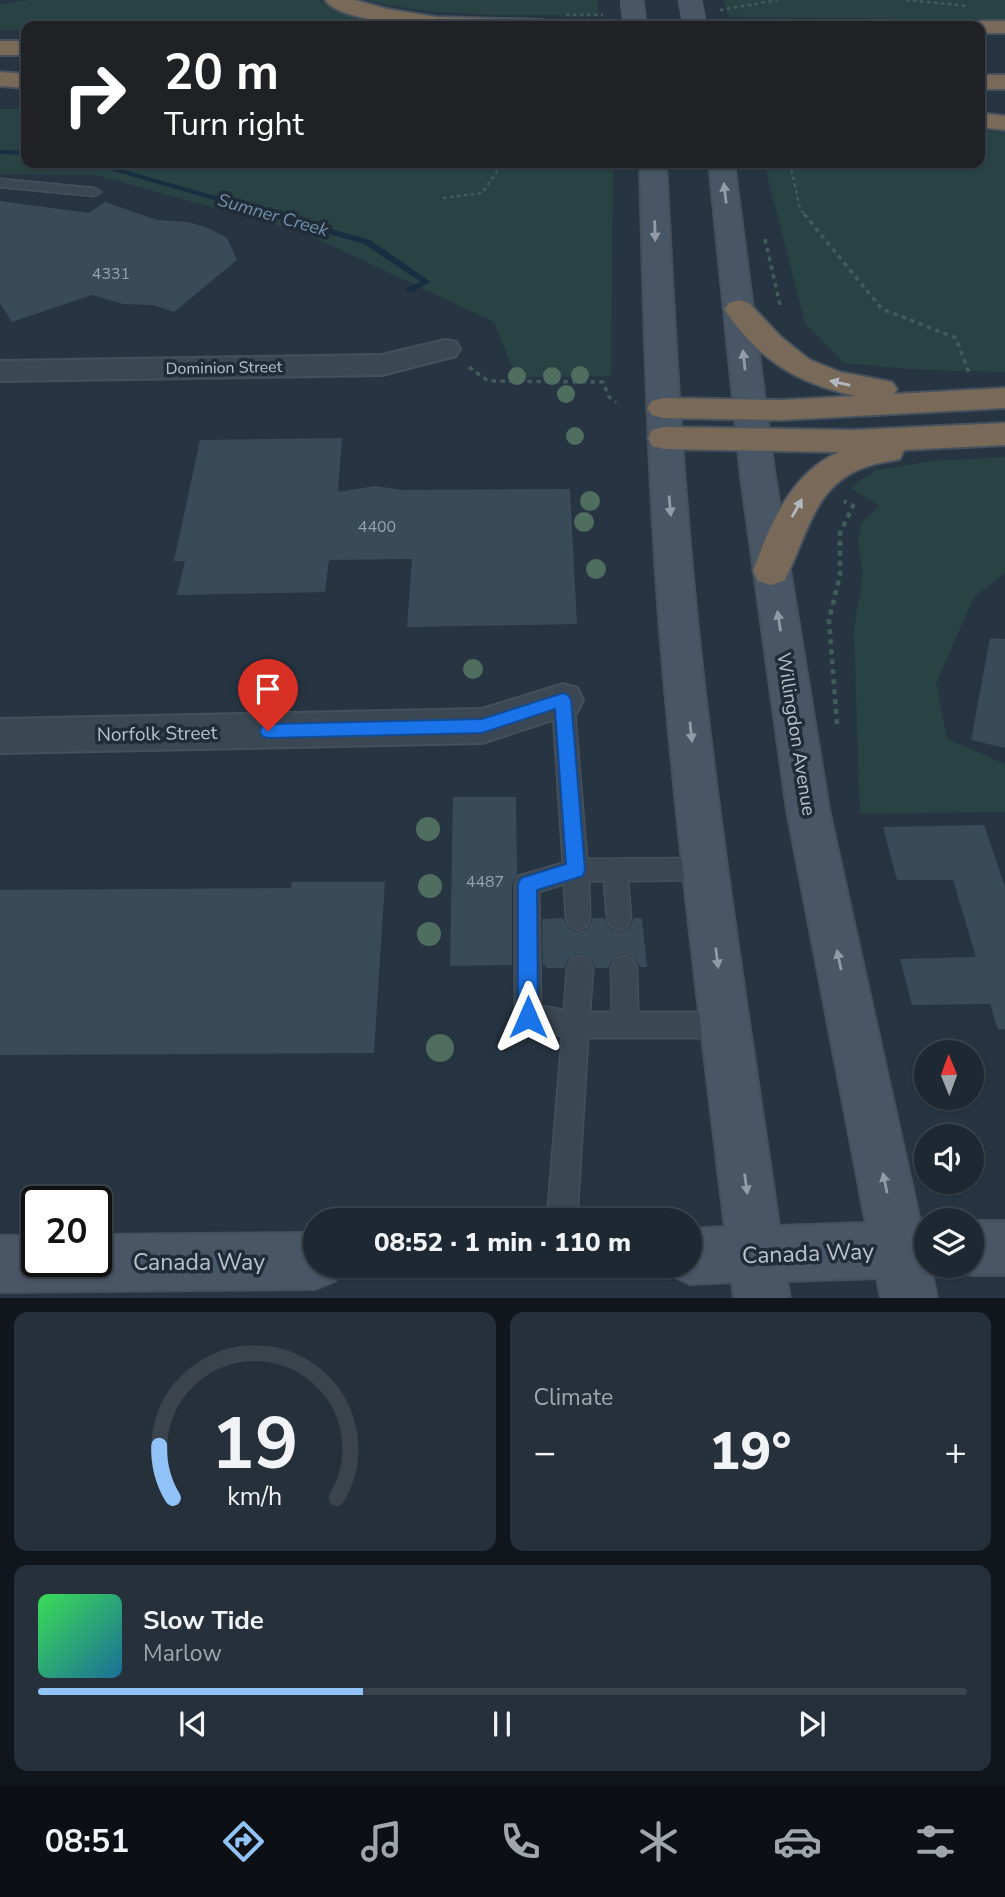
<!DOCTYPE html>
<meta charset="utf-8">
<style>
body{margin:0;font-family:"Nunito Sans",sans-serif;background:#25303a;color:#f1f3f6;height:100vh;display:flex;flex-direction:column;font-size:26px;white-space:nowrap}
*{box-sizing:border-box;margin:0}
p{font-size:23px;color:#a0a6ac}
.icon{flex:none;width:38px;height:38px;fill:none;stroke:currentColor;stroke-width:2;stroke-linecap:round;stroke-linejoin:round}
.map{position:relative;height:1298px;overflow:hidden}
.drawer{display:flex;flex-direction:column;gap:14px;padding:14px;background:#10161c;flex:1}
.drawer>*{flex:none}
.guide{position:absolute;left:21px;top:21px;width:964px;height:147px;border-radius:14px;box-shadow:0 2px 5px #0004,0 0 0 2px #3b444d;background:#202124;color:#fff;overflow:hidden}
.needle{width:46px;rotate:359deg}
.tools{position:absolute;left:914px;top:1040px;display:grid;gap:14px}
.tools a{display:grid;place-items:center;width:70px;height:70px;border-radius:50%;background:#1d2832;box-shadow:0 2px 5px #0004,0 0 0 2px #3b444d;font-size:35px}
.speed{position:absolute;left:21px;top:1186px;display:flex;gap:14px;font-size:35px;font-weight:700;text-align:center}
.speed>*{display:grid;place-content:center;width:91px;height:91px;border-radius:50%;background:#1d2832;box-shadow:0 2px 5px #0004,0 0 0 2px #3b444d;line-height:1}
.speed .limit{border:4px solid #111;border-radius:10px;background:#fff;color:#111}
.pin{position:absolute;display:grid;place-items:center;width:60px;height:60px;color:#fff;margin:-72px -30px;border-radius:50% 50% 50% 0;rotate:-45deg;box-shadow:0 0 7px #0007}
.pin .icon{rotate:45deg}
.me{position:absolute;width:77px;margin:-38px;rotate:0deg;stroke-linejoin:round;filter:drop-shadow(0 0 5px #0008)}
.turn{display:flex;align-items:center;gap:24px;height:147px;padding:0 28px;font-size:32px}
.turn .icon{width:91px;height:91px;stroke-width:2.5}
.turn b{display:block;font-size:49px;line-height:60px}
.big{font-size:52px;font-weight:800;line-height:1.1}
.drawer .widget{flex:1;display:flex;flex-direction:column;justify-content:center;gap:10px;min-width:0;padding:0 24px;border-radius:14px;background:#25303a}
.drawer .dial{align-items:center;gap:0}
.dial svg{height:182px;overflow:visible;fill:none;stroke:#3b444d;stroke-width:7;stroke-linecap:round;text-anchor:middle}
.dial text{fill:#f1f3f6;stroke:none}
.song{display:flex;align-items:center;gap:21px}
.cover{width:84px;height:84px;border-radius:10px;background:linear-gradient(135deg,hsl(130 70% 55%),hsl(200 70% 35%))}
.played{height:7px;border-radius:4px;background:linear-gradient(90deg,#91c3f8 35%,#3b444d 35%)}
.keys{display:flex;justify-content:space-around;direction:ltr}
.heat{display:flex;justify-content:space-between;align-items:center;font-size:38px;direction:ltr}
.drawer .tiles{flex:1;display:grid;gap:14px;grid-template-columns:1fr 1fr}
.widget:last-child{grid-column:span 2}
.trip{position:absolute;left:303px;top:1208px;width:399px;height:70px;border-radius:35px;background:#1d2832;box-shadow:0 2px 5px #0004,0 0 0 2px #3b444d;font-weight:800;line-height:70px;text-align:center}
.menu{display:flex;height:112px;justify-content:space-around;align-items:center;background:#0c1014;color:#a0a6ac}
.menu .icon{width:49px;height:49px}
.menu .on{color:#91c3f8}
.menu b{font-size:32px;color:#f1f3f6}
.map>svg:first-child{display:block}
</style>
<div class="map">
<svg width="1005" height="1299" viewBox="0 0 1005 1299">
<rect width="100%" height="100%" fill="#273543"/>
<!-- green -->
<g fill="#294344">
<polygon points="30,0 317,0 355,17 356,25 26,26 26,30 0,30 0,4"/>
<path d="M366 0H597L599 15C520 15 443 19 366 0Z"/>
<polygon points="724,0 1005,0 1005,20 729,17"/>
<polygon points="0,109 26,109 26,163 613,163 611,376 516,377 494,322 305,233 96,175 0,174"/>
<polygon points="980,130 1005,133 1005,372 910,369 844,363 805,323 764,163 980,163"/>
<polygon points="1005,457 1005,573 974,597 936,683 947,739 1005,764 1005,812 860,814 854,630 863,575 858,538 862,522 880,506 850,488 876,470 932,461"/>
</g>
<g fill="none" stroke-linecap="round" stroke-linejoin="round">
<!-- stream -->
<g fill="#192e41" fill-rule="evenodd">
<polygon points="0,150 26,151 26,155 0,154"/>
<polygon points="89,163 99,163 370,240 431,282 412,292 406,292 406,288 421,282 364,244 90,164"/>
</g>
</g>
<!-- building -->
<g fill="#394a59">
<polygon points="0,201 89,213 105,202 157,220 188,222 208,228 227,238 237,260 174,312 153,305 123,304 92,295 12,322 0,303"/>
<polygon points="342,438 338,492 375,486 404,490 570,489 577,624 407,627 412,559 329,560 325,592 177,595 185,561 174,561 200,440"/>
<polygon points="990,638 1005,639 1005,748 971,740"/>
<polygon points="453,797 516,797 517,874 512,884 512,965 450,966"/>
<polygon points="984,825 1005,887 1005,1029 998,1030 990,1004 912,1005 900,959 976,957 953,880 897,880 883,827"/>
<polygon points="292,882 385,882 374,1053 0,1055 0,890 291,888"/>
<polygon points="563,918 568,928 577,932 588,928 593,918 604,918 609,928 620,932 630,927 634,918 642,918 647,967 640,967 634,957 623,954 613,958 608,968 596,968 590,957 579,954 569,958 564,968 546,968 546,965 543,965 542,919"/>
</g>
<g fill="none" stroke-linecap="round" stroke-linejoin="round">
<!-- lane casing -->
<g stroke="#45505c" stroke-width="3">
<g id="lane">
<polygon points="0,179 94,188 101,192 94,196 0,187"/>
<polygon points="563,691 571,694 574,700 587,859 706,858 715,861 718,869 715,877 706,880 628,881 631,918 628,926 619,930 610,926 607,918 604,881 589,881 590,918 587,926 578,930 569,926 566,918 564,884 539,892 541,1006 564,1010 567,968 571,959 580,956 589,959 593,968 590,1012 612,1012 611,968 615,959 624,956 633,959 637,968 638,1012 725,1012 734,1016 738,1025 734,1034 725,1038 588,1038 577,1220 547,1220 562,1036 519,1026 515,1017 515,884 518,876 563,863 552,700 555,694"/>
</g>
</g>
<!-- street casing -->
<g stroke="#45505c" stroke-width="4">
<g id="street">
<polygon points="445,340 456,342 460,349 456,356 382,375 0,381 0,361 382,355"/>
<polygon points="563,684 577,688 583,700 577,712 482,743 0,753 0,719 482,709"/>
</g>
</g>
<!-- secondary casing -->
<g stroke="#45505c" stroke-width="4">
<g id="secondary">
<path d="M640 163H666C674 319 682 474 698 629 719 829 750 1027 779 1226L866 1223 787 810 741 477 709 163H734L775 477 829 810 920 1222H926V1265H946L932 1274 937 1299H881L877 1278 787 1281 790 1299H734L732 1282 690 1284 671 1275 666 1265H690V1229L725 1227C701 1028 676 830 660 630 648 474 644 319 640 163Z"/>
<polygon points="971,1221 1005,1221 1005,1275 971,1275 952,1267 951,1265 971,1265"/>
<polygon points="315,1233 315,1265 341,1265 335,1281 315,1289 0,1292 0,1236 37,1236 37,1262 96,1262 96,1235"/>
</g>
</g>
<!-- highway casing -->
<g stroke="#46525d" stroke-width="4">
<g id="highway">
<path d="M325 0H355L387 9 436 17 540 20 548 21 551 26C511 28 347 32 325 0Z"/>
<polygon points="980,21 1005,21 1005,33 980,33 980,26 970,26"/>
<rect x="0" y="41" width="26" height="14"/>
<polygon points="0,72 26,74 26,88 0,86"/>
<rect x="980" y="75" width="25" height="14"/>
<polygon points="980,113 1005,116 1005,130 980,127"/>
<path d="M739 300 749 303 781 337 810 360 840 372 892 382 897 389 894 394 1005 388V408L782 420 663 418 652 415 647 408 652 401 663 398 782 400 856 396C796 383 759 360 724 309L729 303Z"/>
<path d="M1005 423V445L904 450 900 459C888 462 874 463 863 468 812 487 807 539 784 581L771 585 758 581 753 571C770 524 791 473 839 452L664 449 652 446 648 438 652 430 664 427 853 430Z"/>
</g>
</g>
<!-- path-far2 -->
<g stroke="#425b5b" stroke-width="2.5" stroke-dasharray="3.5 3.5" stroke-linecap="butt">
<polyline points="906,0 968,6"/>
<polyline points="720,10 778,0"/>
<polyline points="566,15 603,15"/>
<polyline points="790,163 800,209 806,216"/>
<polyline points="443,198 482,193 503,163"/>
</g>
<!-- path-far1 -->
<g stroke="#425b5b" stroke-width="3.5" stroke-dasharray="4.5 4.5" stroke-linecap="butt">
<polyline points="804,214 882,309 956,338 969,373"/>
<polyline points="765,239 781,309"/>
<polyline points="469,367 488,381 603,382 609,397 616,402"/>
</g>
<!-- path -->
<polyline stroke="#425b5b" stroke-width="4.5" stroke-dasharray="5 5" stroke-linecap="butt" points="837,724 829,620 840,575 840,533 853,506 844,501"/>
<!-- lane -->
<use href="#lane" fill="#3b4752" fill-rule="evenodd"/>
<!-- street -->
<use href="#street" fill="#3b4752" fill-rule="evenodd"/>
<!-- secondary -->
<use href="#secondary" fill="#495665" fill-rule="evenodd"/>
<!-- highway -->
<use href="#highway" fill="#786958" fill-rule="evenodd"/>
<!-- secondary-bridge casing -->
<g stroke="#45505c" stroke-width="25" stroke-linecap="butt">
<g id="secondary-bridge">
<polyline points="632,0 635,26"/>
<polyline points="690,0 695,26"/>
</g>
</g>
<!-- secondary-bridge -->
<use href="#secondary-bridge" stroke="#495665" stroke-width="24"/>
</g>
<!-- trees -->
<g fill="#4f6e5f">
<circle cx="580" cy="375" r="9"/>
<circle cx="517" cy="376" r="9"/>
<circle cx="552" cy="376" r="9"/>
<circle cx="566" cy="394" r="9"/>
<circle cx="575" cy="436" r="9"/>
<circle cx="590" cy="501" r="10"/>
<circle cx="584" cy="522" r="10"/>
<circle cx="596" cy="569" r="10"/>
<circle cx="473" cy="669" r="10"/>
<circle cx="428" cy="829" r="12"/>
<circle cx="430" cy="886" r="12"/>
<circle cx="429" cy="934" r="12"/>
<circle cx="440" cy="1048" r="14"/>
</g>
<!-- one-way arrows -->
<defs><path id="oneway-solid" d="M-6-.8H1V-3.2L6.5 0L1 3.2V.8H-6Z" transform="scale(1.75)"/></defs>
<g fill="#919ca8">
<use href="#oneway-solid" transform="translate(725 193) rotate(-97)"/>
<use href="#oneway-solid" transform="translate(655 231) rotate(88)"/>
<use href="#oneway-solid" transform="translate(744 360) rotate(-96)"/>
<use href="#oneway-solid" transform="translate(670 506) rotate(85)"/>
<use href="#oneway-solid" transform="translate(779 621) rotate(-99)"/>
<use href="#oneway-solid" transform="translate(691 732) rotate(84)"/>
<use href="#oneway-solid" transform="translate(717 958) rotate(83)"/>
<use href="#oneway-solid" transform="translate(839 960) rotate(-102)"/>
<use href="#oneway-solid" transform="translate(885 1183) rotate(-102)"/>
<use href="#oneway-solid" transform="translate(746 1184) rotate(82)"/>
</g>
<g fill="#b2b9c0">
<use href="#oneway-solid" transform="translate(840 383) rotate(-167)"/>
<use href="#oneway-solid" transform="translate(797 508) rotate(-61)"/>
</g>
<!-- route -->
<polygon fill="#1a73e8" stroke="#114b97" stroke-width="2" points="563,693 568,695 571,700 585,870 583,876 537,890 538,1017 535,1024 528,1027 521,1024 518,1017 518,884 521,878 566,864 555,709 482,733 268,738 262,736 260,731 262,726 268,724 482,719"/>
<g text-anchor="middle" stroke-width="7" stroke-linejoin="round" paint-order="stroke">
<!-- number labels -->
<g font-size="16" fill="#96a2ae">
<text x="111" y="279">4331</text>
<text x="377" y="532">4400</text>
<text x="485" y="887">4487</text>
</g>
<!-- far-street labels -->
<g font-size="16" fill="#b8c2cc" stroke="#202c38">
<text transform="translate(224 367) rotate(-1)" y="6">Dominion Street</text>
</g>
<!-- far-water labels -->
<g font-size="18" font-style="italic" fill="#7290ab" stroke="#202c38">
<text transform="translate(273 215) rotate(16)" y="6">Sumner Creek</text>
</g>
<!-- street labels -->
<g font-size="19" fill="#b8c2cc" stroke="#202c38">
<text transform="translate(157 733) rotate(-1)" y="7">Norfolk Street</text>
<text transform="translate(797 734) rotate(81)" y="7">Willingdon Avenue</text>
</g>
<!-- near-street labels -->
<g font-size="23" fill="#b8c2cc" stroke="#202c38">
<text transform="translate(808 1253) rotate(-2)" y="8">Canada Way</text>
<text x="199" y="1270">Canada Way</text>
</g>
</g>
</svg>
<div class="tools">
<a><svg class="needle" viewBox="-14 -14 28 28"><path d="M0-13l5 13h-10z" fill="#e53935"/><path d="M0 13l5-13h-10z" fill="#a0a6ac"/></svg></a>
<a><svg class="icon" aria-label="sound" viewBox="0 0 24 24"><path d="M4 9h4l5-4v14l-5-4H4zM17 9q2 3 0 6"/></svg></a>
<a><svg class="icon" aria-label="layers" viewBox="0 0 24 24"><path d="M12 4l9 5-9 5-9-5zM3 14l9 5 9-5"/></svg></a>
</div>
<div class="speed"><div class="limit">20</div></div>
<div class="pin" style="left:268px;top:731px;background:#d93025"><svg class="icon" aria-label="arrive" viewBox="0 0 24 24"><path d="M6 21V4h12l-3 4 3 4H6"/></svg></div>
<svg class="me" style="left:528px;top:1017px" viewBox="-20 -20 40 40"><path d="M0-17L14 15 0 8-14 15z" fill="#1a73e8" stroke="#fff" stroke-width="4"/></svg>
<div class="trip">08:52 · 1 min · 110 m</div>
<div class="guide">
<div class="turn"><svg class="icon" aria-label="right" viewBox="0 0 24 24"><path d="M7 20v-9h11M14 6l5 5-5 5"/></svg><div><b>20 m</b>Turn right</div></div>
</div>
</div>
<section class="drawer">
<div class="tiles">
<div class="widget dial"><svg viewBox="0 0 100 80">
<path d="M14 69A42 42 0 1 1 86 69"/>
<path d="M14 69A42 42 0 0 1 8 46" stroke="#91c3f8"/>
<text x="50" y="56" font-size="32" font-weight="700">19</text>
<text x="50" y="72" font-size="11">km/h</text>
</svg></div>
<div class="widget"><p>Climate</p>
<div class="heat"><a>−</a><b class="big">19°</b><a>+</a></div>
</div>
<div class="widget">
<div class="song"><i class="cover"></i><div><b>Slow Tide</b><p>Marlow</p></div></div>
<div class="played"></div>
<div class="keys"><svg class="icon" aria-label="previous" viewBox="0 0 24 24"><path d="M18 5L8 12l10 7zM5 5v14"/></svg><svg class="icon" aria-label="pause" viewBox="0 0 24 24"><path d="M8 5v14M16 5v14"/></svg><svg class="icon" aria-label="next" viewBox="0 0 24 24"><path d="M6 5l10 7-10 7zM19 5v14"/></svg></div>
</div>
</div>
</section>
<nav class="menu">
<b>08:51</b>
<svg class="icon on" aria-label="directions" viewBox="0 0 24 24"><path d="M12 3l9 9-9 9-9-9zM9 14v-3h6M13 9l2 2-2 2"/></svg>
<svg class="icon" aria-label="music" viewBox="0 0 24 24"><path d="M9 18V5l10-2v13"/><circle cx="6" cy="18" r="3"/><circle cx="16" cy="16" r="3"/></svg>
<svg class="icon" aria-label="phone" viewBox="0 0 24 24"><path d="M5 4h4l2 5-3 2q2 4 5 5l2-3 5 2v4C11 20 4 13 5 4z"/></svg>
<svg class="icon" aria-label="climate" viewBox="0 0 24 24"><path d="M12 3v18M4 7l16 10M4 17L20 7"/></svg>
<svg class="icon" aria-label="car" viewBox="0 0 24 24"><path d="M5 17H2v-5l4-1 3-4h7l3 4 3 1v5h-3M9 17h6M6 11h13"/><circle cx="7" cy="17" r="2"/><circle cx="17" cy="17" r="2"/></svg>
<svg class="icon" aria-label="filters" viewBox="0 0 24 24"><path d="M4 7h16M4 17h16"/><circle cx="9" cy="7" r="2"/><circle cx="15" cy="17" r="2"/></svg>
</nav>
